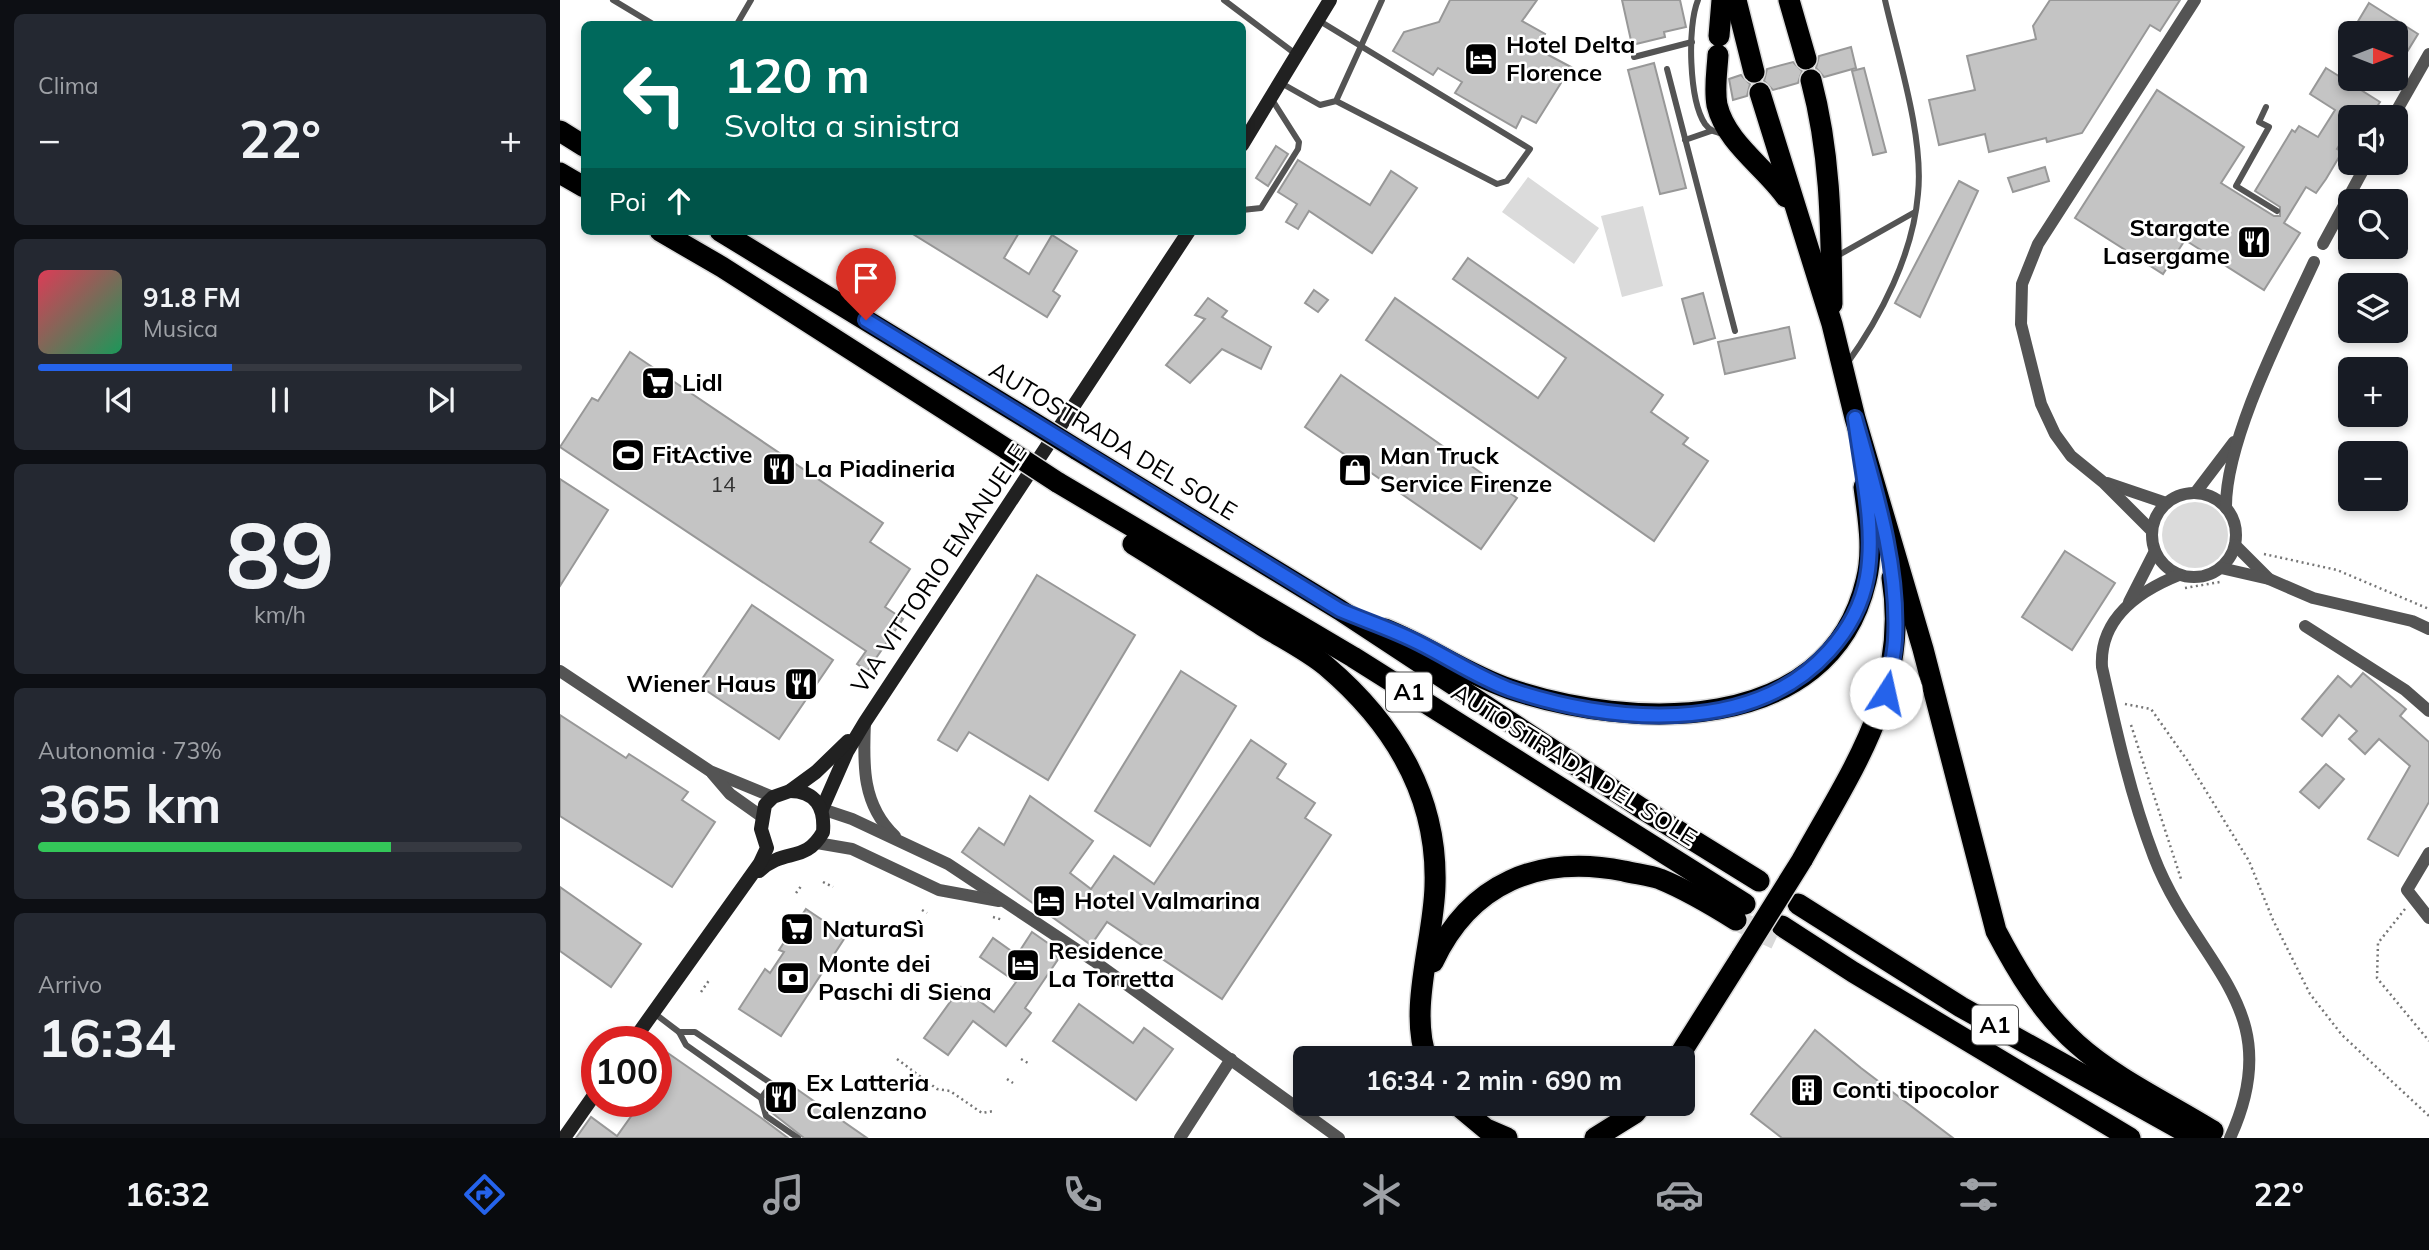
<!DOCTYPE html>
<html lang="it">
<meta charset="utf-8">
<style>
body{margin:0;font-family:Mulish,sans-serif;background:#242831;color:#f1f3f6;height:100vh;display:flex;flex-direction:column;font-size:26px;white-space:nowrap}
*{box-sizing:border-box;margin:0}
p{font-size:23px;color:#9ea1a6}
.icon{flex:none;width:38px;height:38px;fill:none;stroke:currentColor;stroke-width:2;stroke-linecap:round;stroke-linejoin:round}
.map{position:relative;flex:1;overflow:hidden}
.side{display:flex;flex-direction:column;gap:14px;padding:14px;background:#0d0f14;width:560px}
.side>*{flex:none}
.banner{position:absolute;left:21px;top:21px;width:665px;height:214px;border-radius:10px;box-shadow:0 4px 10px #0003;background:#00695c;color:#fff;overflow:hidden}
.needle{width:46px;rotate:90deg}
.buttons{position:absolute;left:1778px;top:21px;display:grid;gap:14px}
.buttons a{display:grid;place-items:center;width:70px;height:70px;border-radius:10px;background:#171b24;box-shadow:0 4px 10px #0003;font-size:35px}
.speed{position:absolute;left:21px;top:1026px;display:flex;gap:14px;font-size:35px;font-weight:700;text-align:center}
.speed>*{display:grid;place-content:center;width:91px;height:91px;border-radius:50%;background:#171b24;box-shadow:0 4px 10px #0003;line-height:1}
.speed .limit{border:10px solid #d22;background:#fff;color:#111}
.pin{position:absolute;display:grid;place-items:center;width:60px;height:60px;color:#fff;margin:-72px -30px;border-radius:50% 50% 50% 0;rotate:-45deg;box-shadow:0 0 7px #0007}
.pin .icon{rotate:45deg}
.me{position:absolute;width:77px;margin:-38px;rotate:10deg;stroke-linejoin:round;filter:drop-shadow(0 0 5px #0008)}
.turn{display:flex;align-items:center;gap:24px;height:147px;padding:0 28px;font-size:32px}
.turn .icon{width:91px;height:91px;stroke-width:2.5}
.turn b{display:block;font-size:49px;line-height:60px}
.then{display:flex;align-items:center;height:66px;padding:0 28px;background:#0003;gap:14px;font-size:26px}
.big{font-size:52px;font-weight:700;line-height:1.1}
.side .card{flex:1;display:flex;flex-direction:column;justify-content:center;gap:10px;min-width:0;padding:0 24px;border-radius:10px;background:#242831}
.side .dial{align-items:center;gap:0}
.dial b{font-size:91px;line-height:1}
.song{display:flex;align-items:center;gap:21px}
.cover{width:84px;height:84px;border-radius:10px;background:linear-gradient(135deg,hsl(350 70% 55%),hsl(150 70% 35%))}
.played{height:7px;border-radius:4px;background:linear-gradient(90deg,#2563eb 40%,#363941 40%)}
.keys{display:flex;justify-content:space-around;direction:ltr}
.heat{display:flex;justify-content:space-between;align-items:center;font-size:38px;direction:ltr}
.charge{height:10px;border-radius:5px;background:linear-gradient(90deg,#34c759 73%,#363941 0)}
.trip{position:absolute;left:733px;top:1046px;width:402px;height:70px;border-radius:10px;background:#171b24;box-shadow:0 4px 10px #0003;font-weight:700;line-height:70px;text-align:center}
.dock{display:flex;height:112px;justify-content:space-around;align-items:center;background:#090b0e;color:#9ea1a6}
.dock .icon{width:49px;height:49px}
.dock .active{color:#2563eb}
.dock b{font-size:32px;color:#f1f3f6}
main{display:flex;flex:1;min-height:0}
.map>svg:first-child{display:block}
</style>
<main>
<section class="side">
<div class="card"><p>Clima</p>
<div class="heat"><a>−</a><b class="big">22°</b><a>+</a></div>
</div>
<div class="card">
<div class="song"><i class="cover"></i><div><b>91.8 FM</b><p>Musica</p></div></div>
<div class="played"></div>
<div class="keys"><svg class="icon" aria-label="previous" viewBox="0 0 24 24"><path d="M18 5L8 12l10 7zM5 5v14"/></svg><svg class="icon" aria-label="pause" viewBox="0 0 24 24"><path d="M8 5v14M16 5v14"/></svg><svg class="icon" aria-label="next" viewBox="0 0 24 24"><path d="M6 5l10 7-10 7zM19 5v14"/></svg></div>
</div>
<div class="card dial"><b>89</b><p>km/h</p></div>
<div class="card"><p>Autonomia · 73%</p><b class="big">365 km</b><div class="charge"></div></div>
<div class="card"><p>Arrivo</p><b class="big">16:34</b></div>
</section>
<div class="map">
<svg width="1869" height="1138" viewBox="0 0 1869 1138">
<rect width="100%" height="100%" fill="#fff"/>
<!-- green -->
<g fill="#dbdbdb">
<polygon points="968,177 1039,228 1014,264 942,212"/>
<polygon points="1083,206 1103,286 1062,297 1041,216"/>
<circle cx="1635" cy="535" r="33"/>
</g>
<!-- building -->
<g fill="#c4c4c4" stroke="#989898" stroke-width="2">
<polygon points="890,0 977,0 962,21 985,34 977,49 1011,67 976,123 962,116 956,128 895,93 902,82 878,68 873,75 833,51 844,32 879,22"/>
<polygon points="1062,0 1120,0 1126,27 1104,32 1105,37 1072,45"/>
<polygon points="1490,0 1620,0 1600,31 1590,25 1522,133 1487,142 1486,138 1429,152 1425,134 1379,145 1369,100 1415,90 1407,56 1476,39 1473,26"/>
<polygon points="1809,3 1858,34 1836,70 1836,33 1791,33"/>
<polygon points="1291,47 1296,68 1264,77 1256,68 1259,56"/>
<polygon points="1233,62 1242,71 1238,83 1213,90 1204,81 1207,69"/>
<polygon points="1094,63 1126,188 1100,194 1068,70"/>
<polygon points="1304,68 1326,152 1313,155 1292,71"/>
<polygon points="1766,68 1820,102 1810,117 1790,117 1790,128 1777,149 1782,152 1766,179 1756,193 1746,187 1724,223 1740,233 1704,290 1625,240 1603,274 1515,218 1597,90 1684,147 1661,183 1714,216 1720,216 1720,207 1695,191 1732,130 1735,132 1739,126 1758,137 1775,110 1750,94"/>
<polygon points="1181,75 1190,84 1187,96 1173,100 1169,79"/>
<polygon points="716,146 728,154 708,186 696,178"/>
<polygon points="738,160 810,205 831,171 857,188 812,253 749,211 738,229 726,222 737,204 718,192"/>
<polygon points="1485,167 1489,181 1453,192 1448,178"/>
<polygon points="1399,181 1418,191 1360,317 1335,303"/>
<polygon points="348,231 460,231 444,258 469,274 492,235 517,251 493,291 500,296 487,317"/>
<polygon points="908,258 1103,395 1091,412 1128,438 1123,444 1148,461 1094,541 806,340 835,298 978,398 1006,358 893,279"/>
<polygon points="754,290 768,300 758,312 745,303"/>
<polygon points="1143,293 1155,338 1134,344 1122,299"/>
<polygon points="648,298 667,311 662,317 711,347 701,369 662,349 630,383 606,365 645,319 635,315"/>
<polygon points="1229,327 1235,358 1165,374 1158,342"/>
<polygon points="70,352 323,523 310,542 350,569 325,607 343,619 307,671 297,664 306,651 0,447 32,398 38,401"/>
<polygon points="781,375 957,498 921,549 745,427"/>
<polygon points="0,479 48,510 0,586"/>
<polygon points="1505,551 1555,583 1512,650 1462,617"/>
<polygon points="477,575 575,635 488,780 409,732 397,751 378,740"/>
<polygon points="192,605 273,660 219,739 138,685"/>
<polygon points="621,671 676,706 590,846 535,811"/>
<polygon points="1803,673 1846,709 1840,716 1869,742 1869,802 1838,856 1808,839 1850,766 1819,739 1805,754 1789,739 1797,731 1779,715 1762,736 1742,719 1778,676 1791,687"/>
<polygon points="0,715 66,758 69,754 128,792 122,800 155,822 112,887 0,816"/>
<polygon points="691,740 726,764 717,778 755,803 745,818 771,835 662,999 547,922 531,945 402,852 419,828 444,845 470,796 533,841 510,873 531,889 554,856 594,884"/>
<polygon points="1766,764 1784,779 1759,808 1740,792"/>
<polygon points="0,887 81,944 51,987 0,951"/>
<polygon points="246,909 286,936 221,1036 179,1009 205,969 210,973 224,952 219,950"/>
<polygon points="472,932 492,946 489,951 499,958 465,1008 471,1013 446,1046 413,1021 388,1055 364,1038 401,987 434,1012 456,982 420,957 433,938 457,955"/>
<polygon points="519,1004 573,1043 584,1028 613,1049 576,1100 493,1041"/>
<polygon points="1255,1030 1301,1068 1393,1138 1222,1138 1191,1114"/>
<polygon points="102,1049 200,1117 228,1138 16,1138 31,1117 57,1136 82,1101 96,1101 96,1056"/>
<polygon points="228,1083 307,1138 244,1138 211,1112"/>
</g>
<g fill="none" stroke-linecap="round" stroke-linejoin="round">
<!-- motorway-tunnel -->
<polyline stroke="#d9d9d9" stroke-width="21" stroke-dasharray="21 10" stroke-linecap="butt" points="1176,920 1216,939"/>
<!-- motorway casing -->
<g stroke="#dbdbdb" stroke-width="24">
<g id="motorway">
<polyline points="1176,0 1194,72"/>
<polyline points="1229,0 1246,59"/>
<polyline points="1159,36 1162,0"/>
<path d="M1158 55C1157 72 1154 89 1157 105 1166 143 1205 167 1226 197"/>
<path d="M1251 80C1271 155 1271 227 1272 304"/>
<path d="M1200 93 1272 324 1295 418 1363 649 1436 931C1457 971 1482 1013 1517 1044 1556 1079 1608 1103 1653 1131"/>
<polyline points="0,131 24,146"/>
<polyline points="0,173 24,187"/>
<polyline points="100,231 162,267 448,450"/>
<polyline points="160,231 466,418"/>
<polyline points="516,449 780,610 1081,808 1199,881"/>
<polyline points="497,482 793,657 1185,904"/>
<path d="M573 544C617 571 660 599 703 626 724 639 748 651 766 666 833 723 878 796 875 886 874 938 848 1011 867 1059"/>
<path d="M825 629C868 646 906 674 950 689 1069 729 1269 738 1306 581 1314 550 1308 518 1304 487"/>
<path d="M1242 860C1293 768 1350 689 1332 578"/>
<polyline points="1238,904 1401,1007 1636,1138"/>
<polyline points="1222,926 1293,972 1570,1138"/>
<path d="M873 962C910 883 979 854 1064 871 1076 874 1089 875 1100 879 1127 890 1152 905 1176 920"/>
<polyline points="1117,1059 1182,956"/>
<polyline points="896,1104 926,1129 947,1138"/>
<polyline points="1035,1138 1075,1113 1082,1104"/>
</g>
</g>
<!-- path -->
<g stroke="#767676" stroke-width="2.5" stroke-dasharray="2 3.5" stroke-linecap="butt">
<polyline points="1704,554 1777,570 1869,609"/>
<polyline points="1625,588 1660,582"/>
<polyline points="1565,704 1591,709 1627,760 1689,861 1713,920 1750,994 1782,1035 1869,1116"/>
<polyline points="1571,725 1621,879"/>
<polyline points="263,882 273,887"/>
<polyline points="236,893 242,885"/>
<polyline points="1845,909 1818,943 1817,978 1869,1041"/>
<polyline points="362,910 367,913"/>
<polyline points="433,917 443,920"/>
<polyline points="141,992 150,979"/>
<polyline points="337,1059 377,1089 390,1091 422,1113 434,1111"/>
<polyline points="461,1059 468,1063"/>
<polyline points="447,1079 453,1083"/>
</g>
<!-- service -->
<g stroke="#545454" stroke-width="6">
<polyline points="53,0 93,24"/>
<polyline points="664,0 737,55"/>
<path d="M1138 0C1127 26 1129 100 1145 124 1150 131 1155 132 1164 134"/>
<polyline points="758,20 970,149 947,181 937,184 776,101"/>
<polyline points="177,24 191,0"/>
<polyline points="1074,57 1132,42"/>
<polyline points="1107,69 1175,331"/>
<polyline points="721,83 760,105 776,101 822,0"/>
<polyline points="1706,107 1699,122 1709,127 1676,186 1717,211"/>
<polyline points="1125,140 1151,131"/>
<polyline points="682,210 701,208 738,149 739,142 711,98"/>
<polyline points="1277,256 1355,212"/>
<path d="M1286 365C1321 317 1353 254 1358 194 1364 137 1338 57 1325 0"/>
<polyline points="94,1013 119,1032 126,1045 201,1098 206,1116 238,1138"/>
<polyline points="119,1032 135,1032 212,1084 201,1098"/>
</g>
<!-- minor -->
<g stroke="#545454" stroke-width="12">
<polyline points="1833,117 1869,54"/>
<polyline points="1763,244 1807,163"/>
<polyline points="1547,483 1606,503"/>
<polyline points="1636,492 1674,442"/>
<circle cx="1634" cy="535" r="42"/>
<path d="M1666 508C1665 440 1725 325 1754 262"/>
<polyline points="1592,531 1543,482 1511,456 1495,434 1481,404 1461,324 1462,284 1478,244 1635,0"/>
<polyline points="1675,545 1709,579"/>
<polyline points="1661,568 1709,579 1753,598 1852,621 1869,629"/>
<path d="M1619 575C1579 591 1539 619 1542 667 1556 730 1571 797 1594 857 1636 966 1730 1008 1670 1138"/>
<polyline points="1569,602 1595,551"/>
<polyline points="1745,626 1845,690 1869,711"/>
<polyline points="0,671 150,771 213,797"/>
<path d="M305 722C303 765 302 805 335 836"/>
<polyline points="152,773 170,794 201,816"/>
<polyline points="262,809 292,819 388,864 534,961 779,1138"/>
<polyline points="257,843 292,849 379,890 439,901"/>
<polyline points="1869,853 1847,890 1869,918"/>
<polyline points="620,1138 671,1059"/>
</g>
<!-- secondary -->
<g stroke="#212121" stroke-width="14">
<polyline points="682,145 770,0"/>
<polyline points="262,809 287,752 305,722 629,231"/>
<path d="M199 871C225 847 245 864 263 832 265 808 256 791 230 791"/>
<polyline points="73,1041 200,863 207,848 201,829 205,805 213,797 230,791 256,772 288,741"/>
<polyline points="4,1138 37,1091"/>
</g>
<!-- motorway -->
<use href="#motorway" stroke="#000" stroke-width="21"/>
<!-- motorway-bridge casing -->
<g stroke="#dbdbdb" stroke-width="24" stroke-linecap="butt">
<g id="motorway-bridge">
<polyline points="466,418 516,449"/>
<polyline points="448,450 497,482"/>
<polyline points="1182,956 1242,860"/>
</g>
</g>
<!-- motorway-bridge -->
<use href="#motorway-bridge" stroke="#000" stroke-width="21"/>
</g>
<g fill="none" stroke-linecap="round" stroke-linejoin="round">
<!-- route casing -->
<g stroke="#184099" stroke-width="18">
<path id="route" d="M306 320 780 610C806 621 834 630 859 643 889 658 917 677 949 689 1048 723 1192 737 1269 651 1288 630 1302 605 1307 577 1316 526 1301 469 1295 418 1315 490 1339 564 1335 640 1334 658 1329 676 1326 693"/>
</g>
<!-- route -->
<use href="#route" stroke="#2563eb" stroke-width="12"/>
</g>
<!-- icons -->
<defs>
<g id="hotel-square" transform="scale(1.75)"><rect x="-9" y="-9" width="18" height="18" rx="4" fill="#000" stroke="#fff"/><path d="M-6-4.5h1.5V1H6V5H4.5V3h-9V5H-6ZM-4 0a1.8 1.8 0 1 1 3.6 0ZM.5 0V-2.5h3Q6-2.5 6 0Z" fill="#fff"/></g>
<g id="restaurant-square" transform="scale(1.75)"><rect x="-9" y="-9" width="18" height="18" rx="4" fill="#000" stroke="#fff"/><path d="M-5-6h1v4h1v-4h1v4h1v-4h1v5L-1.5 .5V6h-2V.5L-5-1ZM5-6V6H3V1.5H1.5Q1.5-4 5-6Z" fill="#fff"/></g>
<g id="supermarket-square" transform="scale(1.75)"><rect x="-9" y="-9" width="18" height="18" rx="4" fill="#000" stroke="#fff"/><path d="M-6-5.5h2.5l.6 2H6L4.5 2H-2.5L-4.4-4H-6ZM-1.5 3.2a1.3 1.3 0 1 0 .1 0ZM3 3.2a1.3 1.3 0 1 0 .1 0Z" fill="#fff"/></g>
<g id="stadium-square" transform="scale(1.75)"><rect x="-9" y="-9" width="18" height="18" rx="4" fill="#000" stroke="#fff"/><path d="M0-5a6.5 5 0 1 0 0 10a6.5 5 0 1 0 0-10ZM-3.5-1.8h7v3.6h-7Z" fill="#fff"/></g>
<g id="shop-square" transform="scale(1.75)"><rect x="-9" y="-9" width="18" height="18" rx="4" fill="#000" stroke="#fff"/><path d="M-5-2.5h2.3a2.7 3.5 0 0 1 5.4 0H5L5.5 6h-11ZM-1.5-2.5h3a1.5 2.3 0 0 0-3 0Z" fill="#fff"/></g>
<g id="bank-square" transform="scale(1.75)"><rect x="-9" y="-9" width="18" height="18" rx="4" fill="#000" stroke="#fff"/><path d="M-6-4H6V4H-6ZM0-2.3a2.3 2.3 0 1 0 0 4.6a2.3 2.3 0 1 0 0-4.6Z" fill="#fff"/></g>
<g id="building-square" transform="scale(1.75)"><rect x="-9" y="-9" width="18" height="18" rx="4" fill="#000" stroke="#fff"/><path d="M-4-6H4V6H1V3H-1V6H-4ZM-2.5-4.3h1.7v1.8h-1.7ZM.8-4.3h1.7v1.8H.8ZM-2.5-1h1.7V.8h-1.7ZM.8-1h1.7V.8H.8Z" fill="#fff"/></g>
</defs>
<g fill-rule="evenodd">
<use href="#hotel-square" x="921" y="59"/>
<use href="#restaurant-square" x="1694" y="242"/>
<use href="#supermarket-square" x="98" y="383"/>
<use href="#stadium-square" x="68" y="455"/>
<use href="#restaurant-square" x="219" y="469"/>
<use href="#shop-square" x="795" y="470"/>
<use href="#restaurant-square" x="241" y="684"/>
<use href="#hotel-square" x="489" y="901"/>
<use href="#supermarket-square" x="237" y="929"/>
<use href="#hotel-square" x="463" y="965"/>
<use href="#bank-square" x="233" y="978"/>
<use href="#building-square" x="1247" y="1090"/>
<use href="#restaurant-square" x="221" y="1097"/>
</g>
<g text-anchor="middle" stroke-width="5" stroke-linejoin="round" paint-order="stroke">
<!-- number labels -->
<g font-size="21" fill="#313131">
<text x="163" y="492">14</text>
</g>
<!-- shield labels -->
<g fill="#fff" stroke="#4c4c4c" stroke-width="2">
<rect x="826" y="672.5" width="46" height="39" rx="5"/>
<rect x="1412" y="1005.5" width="46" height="39" rx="5"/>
</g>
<g font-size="23" font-weight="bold" fill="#000">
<text x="849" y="700">A1</text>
<text x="1435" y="1033">A1</text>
</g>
<!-- poi labels -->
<g font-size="24" font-weight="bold" fill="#000" stroke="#fff" text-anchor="start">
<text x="946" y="53">Hotel Delta<tspan x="946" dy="28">Florence</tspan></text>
<text x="1670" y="236" text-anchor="end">Stargate<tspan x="1670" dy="28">Lasergame</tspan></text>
<text x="122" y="391">Lidl</text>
<text x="92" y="463">FitActive</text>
<text x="820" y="464">Man Truck<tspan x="820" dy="28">Service Firenze</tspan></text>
<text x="244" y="477">La Piadineria</text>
<text x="216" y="692" text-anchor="end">Wiener Haus</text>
<text x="514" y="909">Hotel Valmarina</text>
<text x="262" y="937">NaturaSì</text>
<text x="488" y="959">Residence<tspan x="488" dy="28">La Torretta</tspan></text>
<text x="258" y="972">Monte dei<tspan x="258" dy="28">Paschi di Siena</tspan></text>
<text x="246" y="1091">Ex Latteria<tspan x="246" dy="28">Calenzano</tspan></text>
<text x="1272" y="1098">Conti tipocolor</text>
</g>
<!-- street labels -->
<g font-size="24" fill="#000" stroke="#fff">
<text transform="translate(553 441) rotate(31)" y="8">AUTOSTRADA DEL SOLE</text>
<text transform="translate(379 569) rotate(-56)" y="8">VIA VITTORIO EMANUELE</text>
<text transform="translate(1014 765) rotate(32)" y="8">AUTOSTRADA DEL SOLE</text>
</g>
</g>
</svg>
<div class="buttons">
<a><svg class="needle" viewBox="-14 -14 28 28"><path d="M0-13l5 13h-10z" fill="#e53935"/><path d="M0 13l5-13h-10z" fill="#9ea1a6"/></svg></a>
<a><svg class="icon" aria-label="sound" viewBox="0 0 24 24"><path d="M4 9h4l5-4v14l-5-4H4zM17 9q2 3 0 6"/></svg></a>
<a><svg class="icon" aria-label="search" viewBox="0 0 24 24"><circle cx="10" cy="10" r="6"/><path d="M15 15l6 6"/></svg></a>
<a><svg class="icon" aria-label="layers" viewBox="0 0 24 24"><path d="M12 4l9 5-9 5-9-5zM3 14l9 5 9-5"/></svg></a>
<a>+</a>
<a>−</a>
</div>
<div class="speed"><div class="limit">100</div></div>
<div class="pin" style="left:306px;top:320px;background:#d93025"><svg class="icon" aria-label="arrive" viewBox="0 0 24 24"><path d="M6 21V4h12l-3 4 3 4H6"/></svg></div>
<svg class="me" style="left:1326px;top:693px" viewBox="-20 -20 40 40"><circle r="19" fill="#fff"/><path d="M0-13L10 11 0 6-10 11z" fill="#2563eb"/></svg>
<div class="trip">16:34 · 2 min · 690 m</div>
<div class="banner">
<div class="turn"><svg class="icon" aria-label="left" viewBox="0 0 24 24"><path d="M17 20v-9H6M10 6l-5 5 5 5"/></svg><div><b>120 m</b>Svolta a sinistra</div></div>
<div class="then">Poi<svg class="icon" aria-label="ahead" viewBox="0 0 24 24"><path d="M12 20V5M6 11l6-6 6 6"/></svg></div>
</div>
</div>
</main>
<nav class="dock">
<b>16:32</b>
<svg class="icon active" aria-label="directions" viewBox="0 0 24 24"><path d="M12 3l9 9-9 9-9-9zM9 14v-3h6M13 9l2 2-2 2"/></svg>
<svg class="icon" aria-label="music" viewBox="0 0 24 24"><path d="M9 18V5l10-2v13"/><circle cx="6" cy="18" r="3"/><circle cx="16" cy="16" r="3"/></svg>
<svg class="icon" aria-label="phone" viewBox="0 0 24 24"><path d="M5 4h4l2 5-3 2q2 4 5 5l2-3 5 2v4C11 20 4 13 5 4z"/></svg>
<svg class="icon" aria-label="climate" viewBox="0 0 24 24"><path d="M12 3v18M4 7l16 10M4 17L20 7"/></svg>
<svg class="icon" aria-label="car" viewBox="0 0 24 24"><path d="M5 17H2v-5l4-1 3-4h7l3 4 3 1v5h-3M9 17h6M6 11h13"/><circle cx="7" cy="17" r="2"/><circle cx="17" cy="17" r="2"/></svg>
<svg class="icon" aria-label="filters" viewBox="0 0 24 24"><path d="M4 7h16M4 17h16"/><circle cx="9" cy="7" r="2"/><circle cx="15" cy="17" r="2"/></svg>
<b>22°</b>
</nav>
